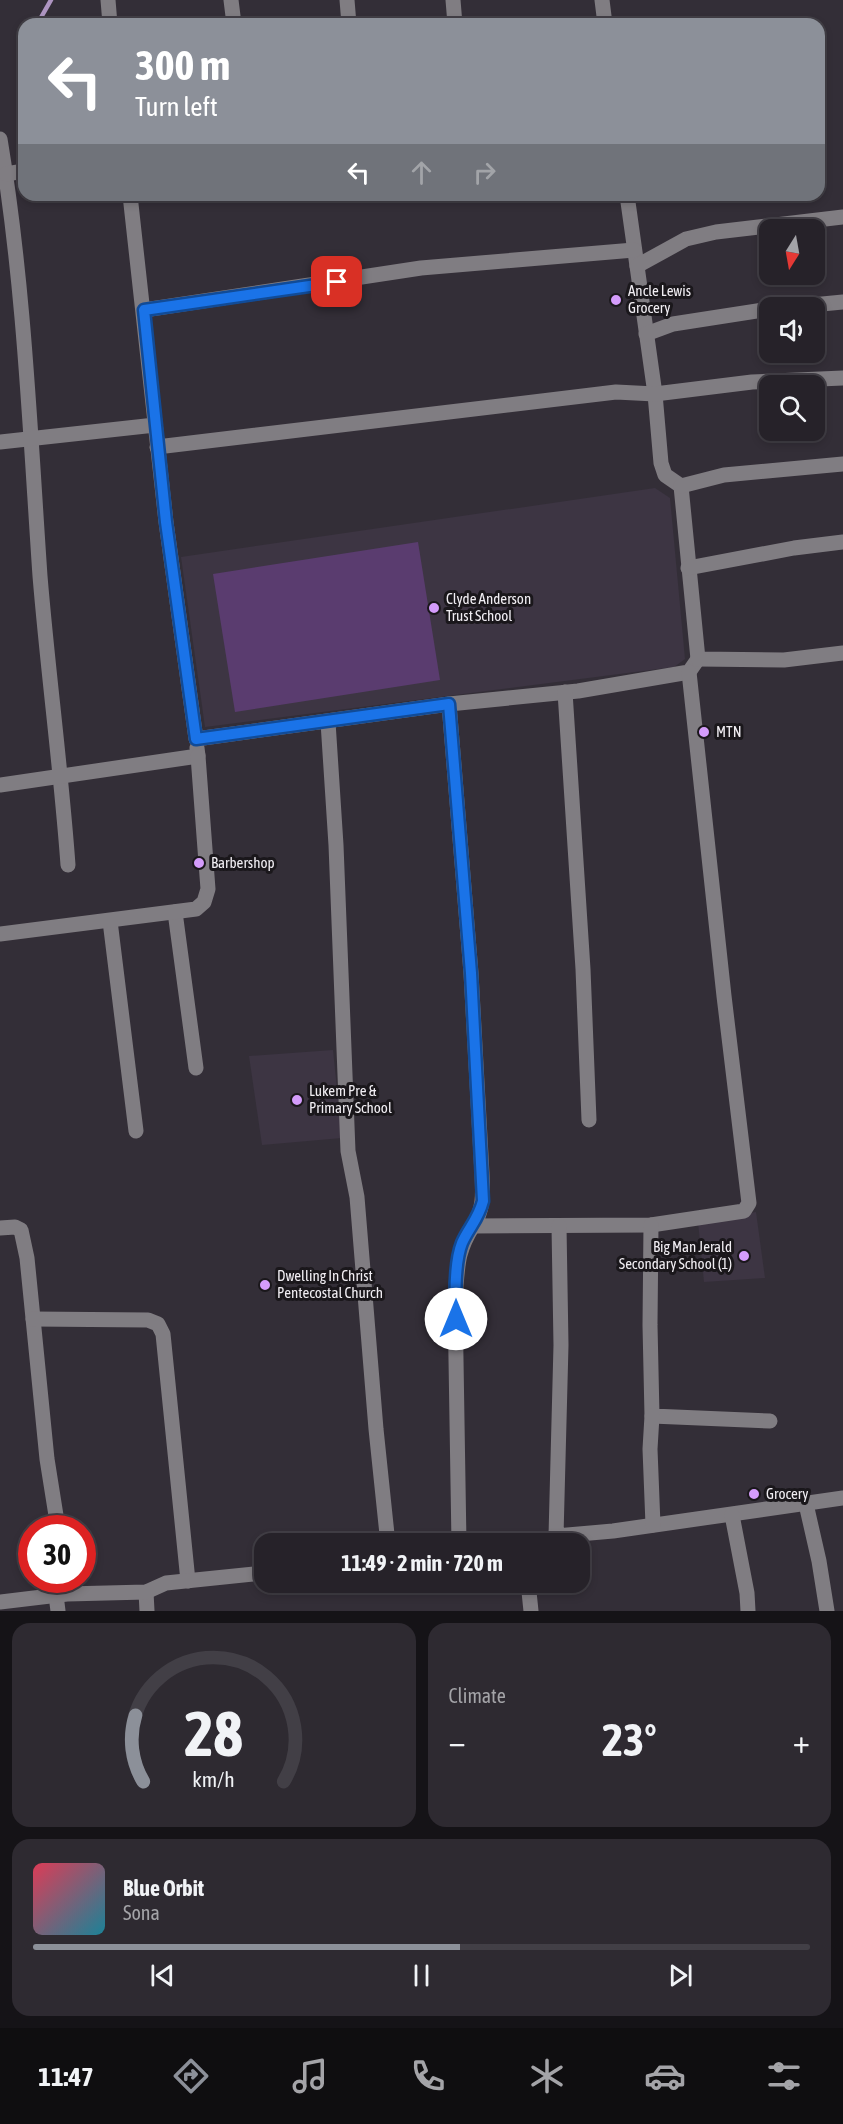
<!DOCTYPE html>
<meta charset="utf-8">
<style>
body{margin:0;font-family:"Asap Condensed",sans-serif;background:#2e2a31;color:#f1f3f6;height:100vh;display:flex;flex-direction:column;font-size:22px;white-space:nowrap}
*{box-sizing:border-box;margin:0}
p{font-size:20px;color:#a4a4a8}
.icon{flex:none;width:33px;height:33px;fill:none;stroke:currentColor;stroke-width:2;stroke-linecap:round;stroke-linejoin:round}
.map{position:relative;height:1611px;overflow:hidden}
.sheet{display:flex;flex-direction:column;gap:12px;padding:12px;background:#151317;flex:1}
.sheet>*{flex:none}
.banner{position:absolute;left:18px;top:18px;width:807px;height:183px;border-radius:18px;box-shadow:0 3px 9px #0003,0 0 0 2px #423f46;background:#8c9099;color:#fff;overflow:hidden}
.needle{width:39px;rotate:191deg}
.controls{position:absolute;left:759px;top:219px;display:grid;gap:12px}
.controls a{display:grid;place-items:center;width:66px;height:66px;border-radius:12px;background:#262229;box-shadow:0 3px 9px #0003,0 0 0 2px #423f46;font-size:30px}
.speed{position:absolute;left:18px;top:1515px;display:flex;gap:12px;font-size:30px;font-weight:700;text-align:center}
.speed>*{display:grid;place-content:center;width:78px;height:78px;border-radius:50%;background:#262229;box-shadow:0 3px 9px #0003,0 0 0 2px #423f46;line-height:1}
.speed .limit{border:9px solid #d22;background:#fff;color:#111}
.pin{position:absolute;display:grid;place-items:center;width:51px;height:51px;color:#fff;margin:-26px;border-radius:12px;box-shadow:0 3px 9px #0006}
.me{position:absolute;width:66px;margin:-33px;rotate:0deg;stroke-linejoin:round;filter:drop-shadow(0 0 4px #0008)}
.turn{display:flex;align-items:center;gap:21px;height:126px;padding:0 18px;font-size:27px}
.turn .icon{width:78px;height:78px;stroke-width:2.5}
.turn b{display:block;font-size:42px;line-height:51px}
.lanes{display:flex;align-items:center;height:57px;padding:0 18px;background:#0003;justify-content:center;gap:30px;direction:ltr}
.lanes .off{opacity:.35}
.big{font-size:45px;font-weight:700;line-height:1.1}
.sheet .tile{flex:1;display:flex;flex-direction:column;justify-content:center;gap:9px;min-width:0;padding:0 21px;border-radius:18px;background:#2e2a31}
.sheet .dial{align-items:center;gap:0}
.dial svg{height:156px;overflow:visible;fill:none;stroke:#423f46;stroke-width:7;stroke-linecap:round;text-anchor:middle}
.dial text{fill:#f1f3f6;stroke:none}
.song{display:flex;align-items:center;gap:18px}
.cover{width:72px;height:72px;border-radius:9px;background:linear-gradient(135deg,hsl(350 70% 55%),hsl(190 70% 35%))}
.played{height:6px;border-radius:3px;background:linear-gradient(90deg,#8c9099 55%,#423f46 55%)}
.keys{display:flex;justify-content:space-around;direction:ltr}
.heat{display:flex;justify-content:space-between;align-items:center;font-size:33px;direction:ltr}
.sheet .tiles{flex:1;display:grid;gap:12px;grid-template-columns:1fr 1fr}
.tile:last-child{grid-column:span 2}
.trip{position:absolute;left:254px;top:1533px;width:336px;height:60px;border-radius:18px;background:#262229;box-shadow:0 3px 9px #0003,0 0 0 2px #423f46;font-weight:700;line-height:60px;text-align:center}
.tabs{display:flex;height:96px;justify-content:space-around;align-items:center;background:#0f0e10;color:#a4a4a8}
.tabs .icon{width:42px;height:42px}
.tabs .on{color:#8c9099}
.tabs b{font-size:27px;color:#f1f3f6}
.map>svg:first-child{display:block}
</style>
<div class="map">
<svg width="843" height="1611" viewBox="0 0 843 1611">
<rect width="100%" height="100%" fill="#332e37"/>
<!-- built -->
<g fill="#3d3543">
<polygon points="655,488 670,498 685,659 674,667 205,727 181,557"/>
<polygon points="333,1050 342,1138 262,1145 249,1056"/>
<polygon points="756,1212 765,1278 704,1282 698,1222"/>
</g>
<!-- green -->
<polygon fill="#5a3c6f" points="418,542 440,680 235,712 213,574"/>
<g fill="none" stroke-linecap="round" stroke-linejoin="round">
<!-- stream -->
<polyline stroke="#ae95c1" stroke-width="4.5" points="39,21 51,0"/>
<!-- minor -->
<g stroke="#807d82" stroke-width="15">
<polyline points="108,0 110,24"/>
<polyline points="231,0 234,24"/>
<polyline points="347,0 349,24"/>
<polyline points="453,0 455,24"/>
<polyline points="602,0 605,24"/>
<path d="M0 139C24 283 30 430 40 576 48 673 61 768 68 865"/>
<polyline points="6,174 24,171"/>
<polyline points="130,195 166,522 196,739 449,704 578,691 689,672 698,659"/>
<polyline points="627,195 655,394 661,463 665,475 681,486 698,659 784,660 843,653"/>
<polyline points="637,266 686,239 716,232 843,217"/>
<polyline points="781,308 843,302"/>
<polyline points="144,310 421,268 634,250"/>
<polyline points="646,334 673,324 770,309"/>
<polyline points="0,442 155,425"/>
<polyline points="157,447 616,392 655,394 752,382 843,378"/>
<polyline points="681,486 724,475 843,464"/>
<polyline points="688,568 794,548 843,542"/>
<polyline points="565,692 583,969 589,1120"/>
<path d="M449 704 471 973 482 1174C483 1193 484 1209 473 1226L651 1225 744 1211 749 1203 724 996 689 672"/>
<polyline points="328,722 336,845 348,1151 357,1197 376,1429 388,1544"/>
<polyline points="0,785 198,756 197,748"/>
<polyline points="175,912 196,1068"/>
<polyline points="110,921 136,1131"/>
<polyline points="0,934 196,909 204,902 208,889 198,756"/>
<polyline points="651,1225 650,1325 652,1416 770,1421"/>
<polyline points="559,1226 561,1345 556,1536 613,1531 843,1498"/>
<polyline points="0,1228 15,1227 21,1230 27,1258 47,1459 58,1528"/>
<polyline points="33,1319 148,1320 158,1324 163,1334 188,1581"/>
<polyline points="652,1416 650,1449 653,1525"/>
<polyline points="806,1504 819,1561 827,1611"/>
<polyline points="732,1515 747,1593 748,1611"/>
<path d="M459 1544 455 1298C458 1267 456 1253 473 1226"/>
<polyline points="537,1544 556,1536"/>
<polyline points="528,1582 531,1611"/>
<polyline points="146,1592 147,1611"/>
<polyline points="56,1595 58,1611"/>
<polyline points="0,1602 67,1594 146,1592 166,1583 264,1573"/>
</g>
</g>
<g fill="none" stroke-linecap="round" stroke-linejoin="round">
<!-- route casing -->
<g stroke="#114b97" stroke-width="15">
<path id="route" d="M337 282 144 310 166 522 196 739 449 704 471 973 483 1201C478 1220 469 1227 462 1243 454 1263 455 1297 456 1319"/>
</g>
<!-- route -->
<use href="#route" stroke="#1a73e8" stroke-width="10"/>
</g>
<!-- markers -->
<g fill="#d49cfb" stroke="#1a171b" stroke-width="2">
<circle cx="616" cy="300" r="6"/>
<circle cx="434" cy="608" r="6"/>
<circle cx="704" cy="732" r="6"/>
<circle cx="199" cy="863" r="6"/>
<circle cx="297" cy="1100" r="6"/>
<circle cx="744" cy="1256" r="6"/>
<circle cx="265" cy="1285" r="6"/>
<circle cx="754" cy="1494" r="6"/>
</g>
<g text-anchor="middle" stroke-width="6" stroke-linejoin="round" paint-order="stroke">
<!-- poi labels -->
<g font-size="15" fill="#f1eef3" stroke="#1a171b" text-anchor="start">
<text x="628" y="296">Ancle Lewis<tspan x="628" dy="17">Grocery</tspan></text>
<text x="446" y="604">Clyde Anderson<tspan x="446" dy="17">Trust School</tspan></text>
<text x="716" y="737">MTN</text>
<text x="211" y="868">Barbershop</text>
<text x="309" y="1096">Lukem Pre &amp;<tspan x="309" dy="17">Primary School</tspan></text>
<text x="732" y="1252" text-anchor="end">Big Man Jerald<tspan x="732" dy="17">Secondary School (1)</tspan></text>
<text x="277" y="1281">Dwelling In Christ<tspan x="277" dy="17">Pentecostal Church</tspan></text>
<text x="766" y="1499">Grocery</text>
</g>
</g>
</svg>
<div class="controls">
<a><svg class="needle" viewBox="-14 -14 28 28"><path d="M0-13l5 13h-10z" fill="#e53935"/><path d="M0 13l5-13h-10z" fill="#a4a4a8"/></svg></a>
<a><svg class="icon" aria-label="sound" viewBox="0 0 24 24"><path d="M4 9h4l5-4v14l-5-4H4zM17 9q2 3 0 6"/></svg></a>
<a><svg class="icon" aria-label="search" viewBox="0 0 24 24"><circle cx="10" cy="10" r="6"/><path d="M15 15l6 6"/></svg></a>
</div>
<div class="speed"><div class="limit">30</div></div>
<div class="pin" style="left:337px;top:282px;background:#d93025"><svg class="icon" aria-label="arrive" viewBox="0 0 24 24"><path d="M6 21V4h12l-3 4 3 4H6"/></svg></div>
<svg class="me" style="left:456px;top:1319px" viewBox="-20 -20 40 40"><circle r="19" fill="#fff"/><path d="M0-13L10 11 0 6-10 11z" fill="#1a73e8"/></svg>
<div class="trip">11:49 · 2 min · 720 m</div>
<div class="banner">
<div class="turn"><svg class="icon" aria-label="left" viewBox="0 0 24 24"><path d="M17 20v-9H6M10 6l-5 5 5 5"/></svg><div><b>300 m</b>Turn left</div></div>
<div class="lanes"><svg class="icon" aria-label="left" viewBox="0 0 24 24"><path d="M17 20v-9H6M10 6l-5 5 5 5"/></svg><svg class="icon off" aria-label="ahead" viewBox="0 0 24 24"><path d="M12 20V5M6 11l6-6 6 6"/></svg><svg class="icon off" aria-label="right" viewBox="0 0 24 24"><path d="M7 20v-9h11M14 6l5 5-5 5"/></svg></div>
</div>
</div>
<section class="sheet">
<div class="tiles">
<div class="tile dial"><svg viewBox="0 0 100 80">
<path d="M14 69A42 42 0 1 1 86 69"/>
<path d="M14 69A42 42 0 0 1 10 35" stroke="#8c9099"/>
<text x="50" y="56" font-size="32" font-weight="700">28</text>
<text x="50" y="72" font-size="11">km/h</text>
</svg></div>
<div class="tile"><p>Climate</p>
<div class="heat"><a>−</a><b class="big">23°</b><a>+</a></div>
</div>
<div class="tile">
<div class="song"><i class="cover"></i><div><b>Blue Orbit</b><p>Sona</p></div></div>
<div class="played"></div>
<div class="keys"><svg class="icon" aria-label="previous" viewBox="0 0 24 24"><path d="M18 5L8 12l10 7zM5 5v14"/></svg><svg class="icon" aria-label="pause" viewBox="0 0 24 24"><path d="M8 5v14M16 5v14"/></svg><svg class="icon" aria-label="next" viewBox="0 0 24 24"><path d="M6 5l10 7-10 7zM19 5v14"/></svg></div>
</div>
</div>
</section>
<nav class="tabs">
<b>11:47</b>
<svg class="icon on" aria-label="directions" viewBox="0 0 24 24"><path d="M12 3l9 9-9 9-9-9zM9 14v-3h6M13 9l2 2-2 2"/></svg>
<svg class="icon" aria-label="music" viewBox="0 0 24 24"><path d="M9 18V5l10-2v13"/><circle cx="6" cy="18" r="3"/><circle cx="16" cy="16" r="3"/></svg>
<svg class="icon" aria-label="phone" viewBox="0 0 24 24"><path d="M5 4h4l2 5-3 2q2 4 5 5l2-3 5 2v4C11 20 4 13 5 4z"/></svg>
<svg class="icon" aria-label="climate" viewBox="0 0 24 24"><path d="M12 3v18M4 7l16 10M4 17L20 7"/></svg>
<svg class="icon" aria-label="car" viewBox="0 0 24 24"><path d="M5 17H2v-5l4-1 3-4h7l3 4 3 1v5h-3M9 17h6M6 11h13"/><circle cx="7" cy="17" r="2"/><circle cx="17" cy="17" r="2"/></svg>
<svg class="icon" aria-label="filters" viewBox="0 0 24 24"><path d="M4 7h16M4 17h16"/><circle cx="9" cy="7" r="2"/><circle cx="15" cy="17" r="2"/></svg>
</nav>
